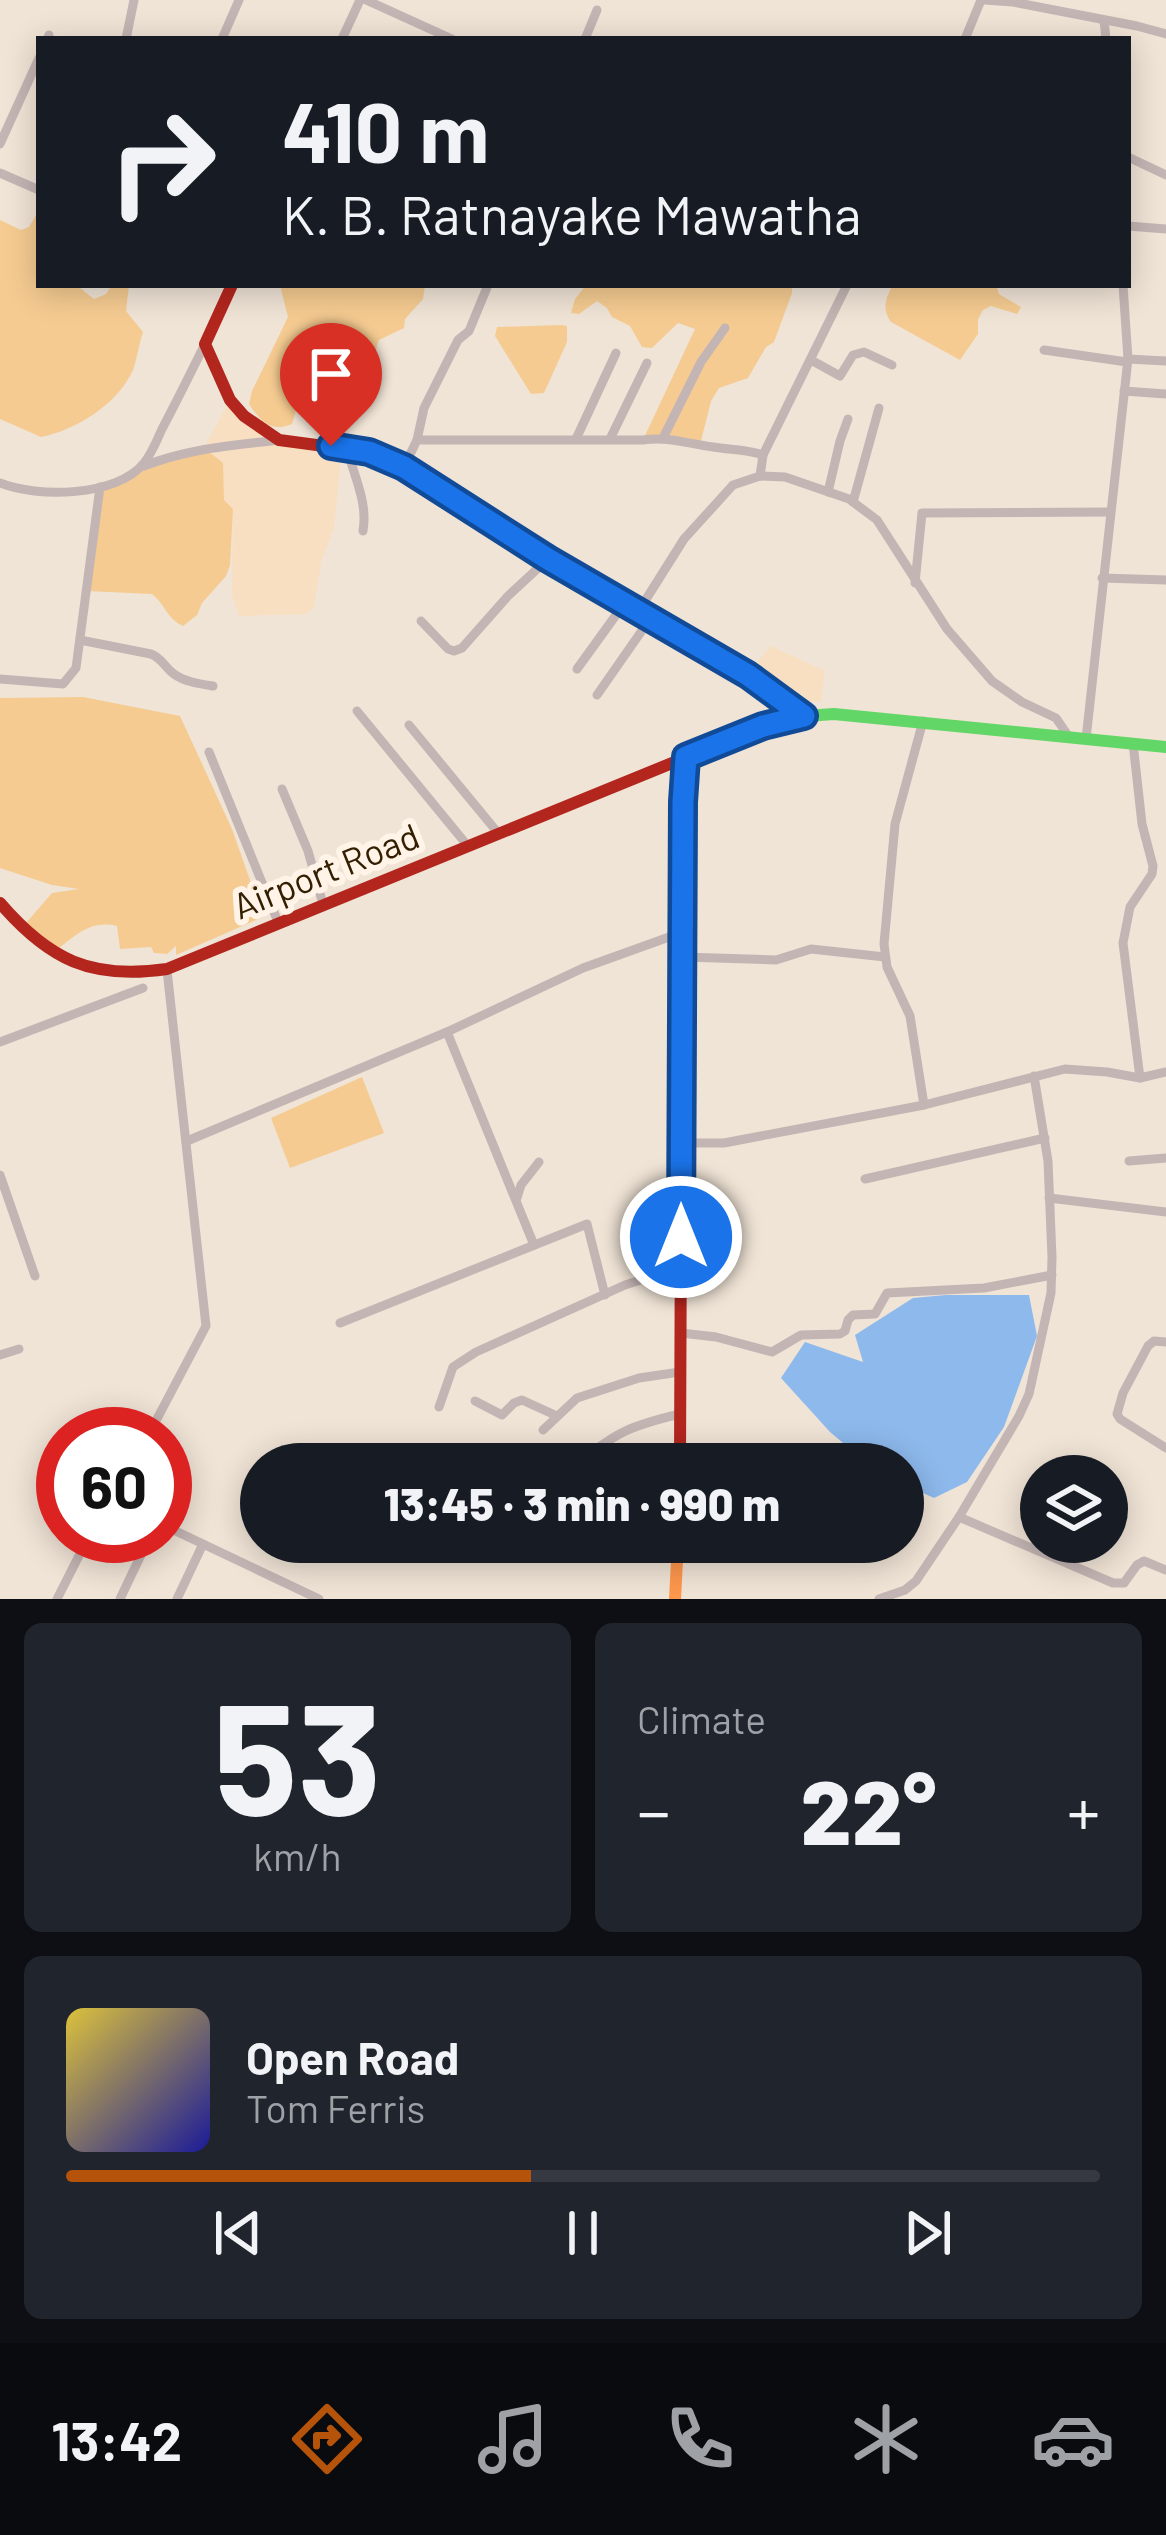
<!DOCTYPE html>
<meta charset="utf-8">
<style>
body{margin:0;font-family:Barlow,sans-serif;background:#20242c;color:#f1f3f6;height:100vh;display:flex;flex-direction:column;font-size:45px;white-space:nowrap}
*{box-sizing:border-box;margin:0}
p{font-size:39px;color:#9ea1a6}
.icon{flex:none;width:66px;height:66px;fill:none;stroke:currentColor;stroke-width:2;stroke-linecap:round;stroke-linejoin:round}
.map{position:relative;height:1599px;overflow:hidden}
.panel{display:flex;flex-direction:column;gap:24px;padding:24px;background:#0d0f14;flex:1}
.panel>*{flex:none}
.hud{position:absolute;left:36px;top:36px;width:1095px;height:252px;border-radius:0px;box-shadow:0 6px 30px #0003;background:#171b24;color:#f1f3f6;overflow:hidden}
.controls{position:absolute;left:1020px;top:1455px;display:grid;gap:24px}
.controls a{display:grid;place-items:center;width:108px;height:108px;border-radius:50%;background:#171b24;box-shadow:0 6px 30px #0003;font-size:60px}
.speed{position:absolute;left:36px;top:1407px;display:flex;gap:24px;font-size:60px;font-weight:700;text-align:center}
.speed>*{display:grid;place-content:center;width:156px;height:156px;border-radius:50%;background:#171b24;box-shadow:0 6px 30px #0003;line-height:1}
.speed .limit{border:18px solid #d22;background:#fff;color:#111}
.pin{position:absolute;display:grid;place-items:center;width:102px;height:102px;color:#fff;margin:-123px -51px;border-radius:50% 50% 50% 0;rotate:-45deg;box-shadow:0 0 12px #0007}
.pin .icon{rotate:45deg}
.me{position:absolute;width:132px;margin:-66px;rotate:0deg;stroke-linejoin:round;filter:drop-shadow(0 0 9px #0008)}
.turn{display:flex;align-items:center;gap:42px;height:252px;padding:0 48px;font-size:54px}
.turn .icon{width:156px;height:156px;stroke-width:2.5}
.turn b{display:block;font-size:84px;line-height:102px}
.big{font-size:90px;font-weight:800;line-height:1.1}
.panel .tile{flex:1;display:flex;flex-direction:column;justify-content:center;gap:18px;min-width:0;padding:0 42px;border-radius:18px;background:#20242c}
.panel .dial{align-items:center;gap:0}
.dial b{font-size:156px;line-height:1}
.song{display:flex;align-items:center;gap:36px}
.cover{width:144px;height:144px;border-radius:18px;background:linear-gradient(135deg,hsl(50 70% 55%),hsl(240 70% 35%))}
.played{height:12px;border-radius:6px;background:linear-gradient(90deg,#b45309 45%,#363941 45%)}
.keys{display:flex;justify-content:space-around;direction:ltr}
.heat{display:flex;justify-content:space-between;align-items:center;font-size:66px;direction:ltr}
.panel .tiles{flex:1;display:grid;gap:24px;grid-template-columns:1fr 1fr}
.tile:last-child{grid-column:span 2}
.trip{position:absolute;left:240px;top:1443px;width:684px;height:120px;border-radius:60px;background:#171b24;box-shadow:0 6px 30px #0003;font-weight:800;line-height:120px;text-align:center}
.tabs{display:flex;height:192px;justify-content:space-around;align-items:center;background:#090b0e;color:#9ea1a6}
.tabs .icon{width:84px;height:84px}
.tabs .on{color:#b45309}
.tabs b{font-size:54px;color:#f1f3f6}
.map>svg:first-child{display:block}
</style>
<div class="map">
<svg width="1166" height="1599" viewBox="0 0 1166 1599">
<rect width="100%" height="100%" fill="#f0e4d6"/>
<!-- built -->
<g fill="#f8dfc1">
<polygon points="230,400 279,440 342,448 334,528 321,562 314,608 306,614 239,616 232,594 233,509 224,500 223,463 204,448"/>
<polygon points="771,646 825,671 821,701 810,702 779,690 755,665"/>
</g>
<!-- green -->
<g fill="#f5cb91">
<path d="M39 210V285H76L94 299 106 294 112 285H129L126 311 143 332C139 344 137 359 133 370 118 404 76 430 41 437L0 419V220L21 230 29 227Z"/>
<path d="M280 285H425L423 299 405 319 404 328 379 340C374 351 376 361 372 371 366 385 346 412 334 421L329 417 330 383 311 373 306 374 292 424C271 433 260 421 249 404L252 391 288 317Z"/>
<polygon points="586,285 792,285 792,293 774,342 766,347 748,378 719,388 711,401 700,445 643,440 695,329 678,323 652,348 642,347 630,326 612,317 607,308 597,301 579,314 571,313 575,299"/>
<path d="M893 285H996L999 294 1021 307 1017 314 991 306 983 310 978 319V334L960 360 891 322C882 310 885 298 893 285Z"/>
<polygon points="562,325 567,326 567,342 544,393 531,394 495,336 497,327"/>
<path d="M204 448 223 463 224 500 233 509 230 565 226 576 202 603 197 615 183 626C167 619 165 604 152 594L86 591 100 487 142 467Z"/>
<path d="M83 697 180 716 232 829 263 917 176 955V946L167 954 154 953 151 947 120 949 117 926C91 920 77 934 58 949L26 923 52 893 79 889 52 885 0 868V698Z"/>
<polygon points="362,1077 384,1133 290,1168 271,1118"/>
</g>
<!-- water -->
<polygon fill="#8db9ec" points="946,1295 1029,1295 1037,1336 1004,1427 967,1482 934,1498 903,1484 903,1464 868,1464 830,1432 781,1378 805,1342 863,1362 855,1335 913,1298"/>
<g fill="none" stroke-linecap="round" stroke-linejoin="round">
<!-- street -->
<g stroke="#c3b5b4" stroke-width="9">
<polyline points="366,0 452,39"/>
<polyline points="984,0 1013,2 1137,26 1166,34"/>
<polyline points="1104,20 1106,39"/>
<polyline points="47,39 49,35"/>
<polyline points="126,39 134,0"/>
<polyline points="222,39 239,0"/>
<polyline points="342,39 360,0"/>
<polyline points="585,39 597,10"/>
<polyline points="965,39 981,0"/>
<polyline points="0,144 39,58"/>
<polyline points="1128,157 1166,175"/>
<polyline points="0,173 39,190"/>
<polyline points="1128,226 1166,229"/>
<polyline points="1044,350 1127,362"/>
<polyline points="1128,359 1166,361"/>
<polyline points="811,360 840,376 853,355 864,352 892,365"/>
<polyline points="1124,391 1166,394"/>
<polyline points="663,438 701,362 725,328"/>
<polyline points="576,439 616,353"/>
<polyline points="610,439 647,363"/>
<polyline points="417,440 424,408 458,340 469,331 488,285"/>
<path d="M347 448C354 477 368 502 363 531"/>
<path d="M144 466C190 448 231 446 279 440"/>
<path d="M404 467 417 440H643C668 436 688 444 713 447 730 450 746 449 763 455"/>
<polyline points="760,476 763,455 847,285"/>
<path d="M0 483C37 498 117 497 144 463 152 453 157 440 162 429 177 401 191 372 205 344"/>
<polyline points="828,492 840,441 848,419"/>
<polyline points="853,502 879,408"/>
<polyline points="1102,578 1166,580"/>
<polyline points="915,583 922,513 1110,512"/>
<polyline points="638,612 684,539 733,485 760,476 785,477 849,499 877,520 947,629 992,681 1022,702 1056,718 1069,737"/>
<polyline points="421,621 448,649 454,651 462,648 508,596 548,559"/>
<path d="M80 640 151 654C163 659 164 667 174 674 185 682 200 684 213 686"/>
<polyline points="577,669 624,604"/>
<polyline points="0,679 63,684 76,668 100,487"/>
<polyline points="597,695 650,619"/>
<polyline points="357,711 467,845"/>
<polyline points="923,721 895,824 884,944 887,967 910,1016 924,1105"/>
<polyline points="409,725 498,833"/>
<polyline points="1086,739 1128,359 1123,285"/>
<polyline points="1133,743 1142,824 1153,866 1152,874 1130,907 1123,943 1140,1078"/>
<polyline points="209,752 278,922"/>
<polyline points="282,789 308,851 323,904"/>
<polyline points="683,957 776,960 811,949 885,957"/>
<polyline points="447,1032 534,1245"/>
<polyline points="0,1042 143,988"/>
<polyline points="187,1141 447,1032 583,968 683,932"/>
<polyline points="681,1143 724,1143 924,1105 1065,1069 1107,1072 1140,1078 1166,1072"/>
<polyline points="1129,1161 1166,1158"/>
<polyline points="0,1175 35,1276"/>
<polyline points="865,1179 1045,1138"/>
<polyline points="517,1198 521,1185 539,1162"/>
<polyline points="1049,1198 1166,1212"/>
<polyline points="340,1323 587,1224 605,1295"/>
<polyline points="681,1333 716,1337 772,1352 801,1335 840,1334 845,1331 848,1320 853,1315 875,1314 887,1293 984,1288 1052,1275"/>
<polyline points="1166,1342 1154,1341 1148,1346 1123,1393 1117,1414 1120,1419 1166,1448"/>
<polyline points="0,1355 19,1349"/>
<polyline points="475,1401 502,1415 514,1403 522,1400 557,1416"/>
<polyline points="439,1407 453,1367 476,1352 625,1285 681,1267"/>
<polyline points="543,1430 577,1398 639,1378 680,1372"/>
<polyline points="149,1434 206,1326 167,970"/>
<path d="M578 1464C615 1432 633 1425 680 1414"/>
<polyline points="959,1517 1113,1583 1124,1583 1137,1565 1144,1561 1166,1570"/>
<polyline points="165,1526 319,1599"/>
<polyline points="57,1599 89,1536"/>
<polyline points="120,1599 150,1536"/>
<polyline points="177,1599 203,1544"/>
<polyline points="879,1599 905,1590 916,1581 959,1517 1019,1416 1029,1394 1051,1293 1052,1257 1048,1161 1034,1076"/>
</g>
<!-- fast -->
<polyline stroke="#63d668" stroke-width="12" points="758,728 791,717 834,714 1166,747"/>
<!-- slow -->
<g stroke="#ff974d" stroke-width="12">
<polyline points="641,613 748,675 804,716"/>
<polyline points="682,950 683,803 686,757"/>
<polyline points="675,1599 678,1542"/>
</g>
<!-- jam -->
<g stroke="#b3261e" stroke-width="12">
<polyline points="232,285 205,344 230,400 244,416 279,440 369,452 404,467 548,559 641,613"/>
<path d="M0 903C49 960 91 980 167 969L758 728"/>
<polyline points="680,1464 682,950"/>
</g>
</g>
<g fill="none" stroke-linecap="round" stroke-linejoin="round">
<!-- route casing -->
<g stroke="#114b97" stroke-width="30">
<polyline id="route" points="331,446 369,452 404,467 548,559 748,675 804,716 763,726 686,757 683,802 681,1237"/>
</g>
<!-- route -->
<use href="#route" stroke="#1a73e8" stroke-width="21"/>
</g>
<g text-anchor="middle" stroke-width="12" stroke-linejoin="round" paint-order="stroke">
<!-- street labels -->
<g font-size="36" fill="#321e01" stroke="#fff4e7">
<text transform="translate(326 871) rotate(-22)" y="13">Airport Road</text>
</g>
</g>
</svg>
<div class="controls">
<a><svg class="icon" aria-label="layers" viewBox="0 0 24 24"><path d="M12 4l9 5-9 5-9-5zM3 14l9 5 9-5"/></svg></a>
</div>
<div class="speed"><div class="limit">60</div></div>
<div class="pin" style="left:331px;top:446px;background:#d93025"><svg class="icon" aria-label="arrive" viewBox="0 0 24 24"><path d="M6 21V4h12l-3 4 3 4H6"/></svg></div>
<svg class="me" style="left:681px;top:1237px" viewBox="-20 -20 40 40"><circle r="17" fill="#1a73e8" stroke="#fff" stroke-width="3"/><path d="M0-11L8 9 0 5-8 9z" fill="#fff"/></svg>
<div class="trip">13:45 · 3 min · 990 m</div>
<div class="hud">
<div class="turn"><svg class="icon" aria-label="right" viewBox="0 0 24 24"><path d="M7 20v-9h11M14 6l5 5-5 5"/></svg><div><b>410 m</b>K. B. Ratnayake Mawatha</div></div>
</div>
</div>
<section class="panel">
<div class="tiles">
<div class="tile dial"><b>53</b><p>km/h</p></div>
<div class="tile"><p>Climate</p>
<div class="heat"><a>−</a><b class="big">22°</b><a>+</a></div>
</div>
<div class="tile">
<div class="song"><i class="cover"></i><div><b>Open Road</b><p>Tom Ferris</p></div></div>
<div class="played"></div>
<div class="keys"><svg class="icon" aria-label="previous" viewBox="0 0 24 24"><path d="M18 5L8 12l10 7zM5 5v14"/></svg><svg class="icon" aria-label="pause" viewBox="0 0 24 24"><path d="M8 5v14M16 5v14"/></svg><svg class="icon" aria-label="next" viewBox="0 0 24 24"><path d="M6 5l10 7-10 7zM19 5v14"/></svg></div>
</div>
</div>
</section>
<nav class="tabs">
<b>13:42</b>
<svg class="icon on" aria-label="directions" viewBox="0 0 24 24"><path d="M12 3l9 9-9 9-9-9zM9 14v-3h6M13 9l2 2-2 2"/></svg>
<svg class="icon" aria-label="music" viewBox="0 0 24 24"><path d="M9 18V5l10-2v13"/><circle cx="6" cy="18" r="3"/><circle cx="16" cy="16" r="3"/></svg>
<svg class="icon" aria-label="phone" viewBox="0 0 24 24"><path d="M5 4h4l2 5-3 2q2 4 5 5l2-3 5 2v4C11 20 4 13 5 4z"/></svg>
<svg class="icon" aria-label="climate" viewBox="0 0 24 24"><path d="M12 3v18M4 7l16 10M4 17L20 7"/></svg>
<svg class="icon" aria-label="car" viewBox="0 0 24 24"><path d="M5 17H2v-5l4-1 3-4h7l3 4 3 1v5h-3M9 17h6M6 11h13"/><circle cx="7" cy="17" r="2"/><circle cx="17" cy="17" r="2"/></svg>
</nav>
